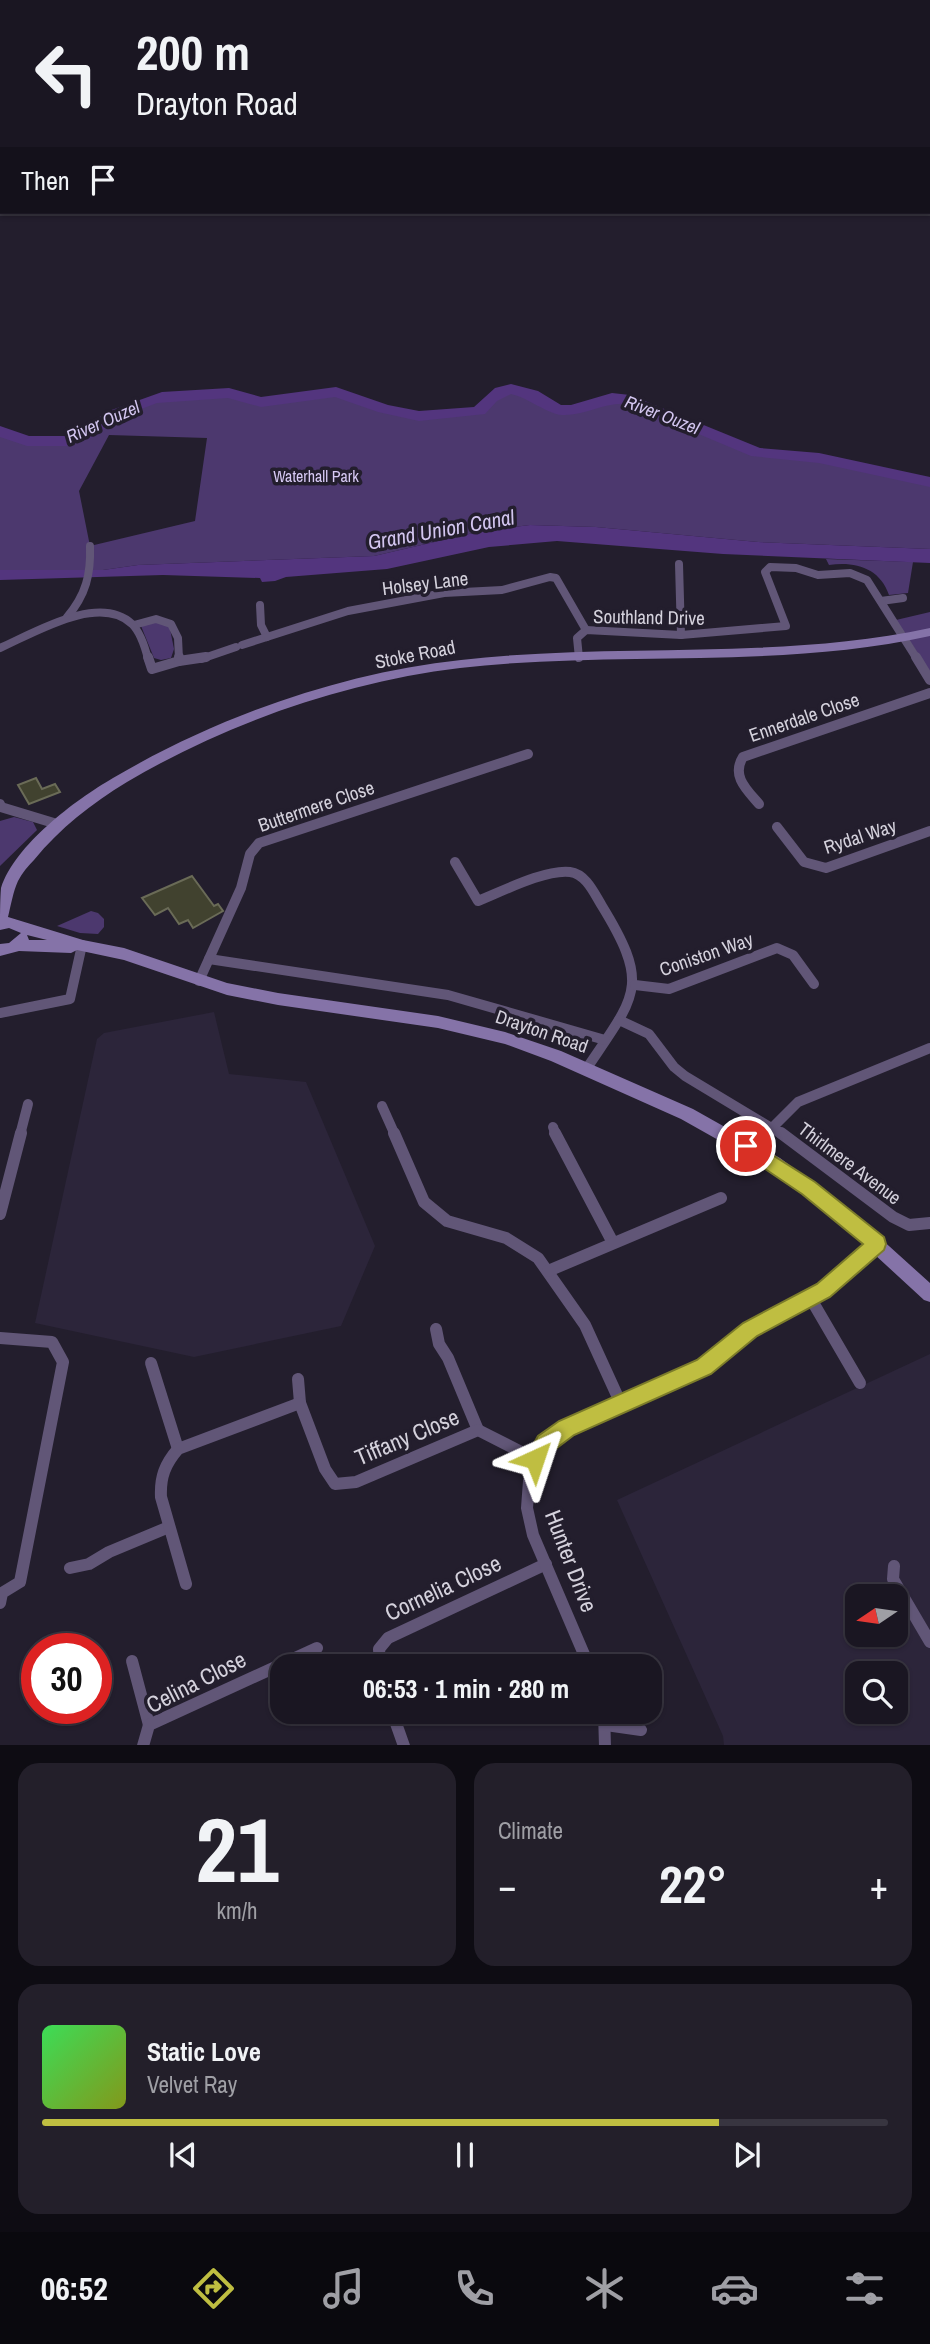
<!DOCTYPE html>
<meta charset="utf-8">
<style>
body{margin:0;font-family:"Archivo Narrow",sans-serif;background:#231f2a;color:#f1f3f6;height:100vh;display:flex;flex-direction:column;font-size:26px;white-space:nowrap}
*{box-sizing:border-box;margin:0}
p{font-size:23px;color:#9f9fa5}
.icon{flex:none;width:38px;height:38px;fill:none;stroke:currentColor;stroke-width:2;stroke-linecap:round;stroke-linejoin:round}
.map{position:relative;height:1745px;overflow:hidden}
.sheet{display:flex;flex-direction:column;gap:18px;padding:18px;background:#0e0c13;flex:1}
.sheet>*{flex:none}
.top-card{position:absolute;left:0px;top:0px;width:931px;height:214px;box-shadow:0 2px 5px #0004,0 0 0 2px #383540;background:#1a1622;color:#f1f3f6;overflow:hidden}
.needle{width:46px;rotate:257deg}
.tools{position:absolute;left:845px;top:1584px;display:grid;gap:14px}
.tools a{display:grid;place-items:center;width:63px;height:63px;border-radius:14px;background:#1a1622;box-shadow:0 2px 5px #0004,0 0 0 2px #383540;font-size:35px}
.speed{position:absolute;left:21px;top:1633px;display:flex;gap:14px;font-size:35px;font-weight:700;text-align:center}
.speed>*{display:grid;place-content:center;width:91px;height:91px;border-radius:50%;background:#1a1622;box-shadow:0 2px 5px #0004,0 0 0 2px #383540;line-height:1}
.speed .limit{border:10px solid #d22;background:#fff;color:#111}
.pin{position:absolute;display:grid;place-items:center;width:60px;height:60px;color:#fff;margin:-30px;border:4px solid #fff;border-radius:50%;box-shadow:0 2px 7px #0007}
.me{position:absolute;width:77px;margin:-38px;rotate:42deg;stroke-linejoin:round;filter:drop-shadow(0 0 5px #0008)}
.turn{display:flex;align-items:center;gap:24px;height:147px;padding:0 21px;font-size:32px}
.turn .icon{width:91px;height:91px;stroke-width:2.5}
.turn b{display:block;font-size:49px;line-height:60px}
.then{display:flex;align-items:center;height:66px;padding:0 21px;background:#0003;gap:14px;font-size:26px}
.big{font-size:52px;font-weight:700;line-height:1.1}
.sheet .widget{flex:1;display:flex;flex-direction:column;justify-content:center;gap:10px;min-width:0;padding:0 24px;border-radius:21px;background:#231f2a}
.sheet .dial{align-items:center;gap:0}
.dial b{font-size:91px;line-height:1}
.song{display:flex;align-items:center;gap:21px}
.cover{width:84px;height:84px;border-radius:10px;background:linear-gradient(135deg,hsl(130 70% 55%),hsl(70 70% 35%))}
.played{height:7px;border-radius:4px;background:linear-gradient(90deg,#bfbe41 80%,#383540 80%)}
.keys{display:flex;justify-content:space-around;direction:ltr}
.heat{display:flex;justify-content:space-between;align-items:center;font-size:38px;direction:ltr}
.sheet .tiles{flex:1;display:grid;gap:18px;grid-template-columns:1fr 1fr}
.widget:last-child{grid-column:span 2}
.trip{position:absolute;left:270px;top:1654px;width:392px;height:70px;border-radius:21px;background:#1a1622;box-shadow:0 2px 5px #0004,0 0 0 2px #383540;font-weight:700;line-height:70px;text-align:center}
.tab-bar{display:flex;height:112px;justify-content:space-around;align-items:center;background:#0a090e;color:#9f9fa5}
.tab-bar .icon{width:49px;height:49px}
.tab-bar .current{color:#bfbe41}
.tab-bar b{font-size:32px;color:#f1f3f6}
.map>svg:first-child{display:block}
</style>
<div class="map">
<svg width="930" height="1746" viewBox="0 0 930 1746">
<rect width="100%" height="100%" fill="#231e2d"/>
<!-- built -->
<g fill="#2c253a" fill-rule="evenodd">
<polygon points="214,1012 229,1074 306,1082 375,1246 341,1326 194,1357 35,1323 97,1039 104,1033"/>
<path d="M930 1354V1745H724L723 1736 617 1500ZM858 1596H896V1634H858ZM858 1673H896V1712H858Z"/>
</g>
<!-- green -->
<g fill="#4c386e" fill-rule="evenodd">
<path d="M511 389 532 394 558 410H572L612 398 630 400 757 453 819 458 930 482V549L758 542 596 527 530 525 482 531 374 556 138 565 103 570H0V431L27 441H69L89 433 112 415 151 400 162 397 229 393 261 402 291 396 336 392 383 409 419 416 479 411C491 402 495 392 511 389ZM109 435 207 438 195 521 90 546 79 491Z"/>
<path d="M826 559 913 562 908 593 889 595C880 568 855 561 829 565Z"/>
<polygon points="930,612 930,672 896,620"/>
<polygon points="157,621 169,624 174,649 171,658 161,660 154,658 141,626"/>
<polygon points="14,817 33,822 37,830 0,866 0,821"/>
<polygon points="91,911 98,913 104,919 104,927 98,934 80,933 57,926"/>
</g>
<!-- water -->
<polygon fill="#53357e" points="530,525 596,527 758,542 930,549 930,563 723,554 557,541 489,547 387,569 286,577 275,581 262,582 260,578 163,575 0,580 0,570 103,570 138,565 374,556 482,531"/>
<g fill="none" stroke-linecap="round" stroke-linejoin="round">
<!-- river -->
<path fill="#53357e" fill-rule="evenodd" d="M511 384 538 391 561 405H571L612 393 630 395 760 448 819 453 930 477V487L819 463 751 456 627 404C604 402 585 416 562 415 547 414 529 398 511 394L497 401 485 414 419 421 378 412 335 397 261 407 228 398 157 403 118 418 95 436 69 446H27L0 437V426L29 436H67L83 430 106 412 162 392 229 388 261 397 336 387 388 405 419 411 474 407 495 388Z"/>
</g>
<!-- building -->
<g fill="#41422f" stroke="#6a6b57" stroke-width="2">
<polygon points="36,778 42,789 55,784 60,792 29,804 18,785"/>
<polygon points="192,876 214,906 218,904 223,911 193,928 188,920 179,924 168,908 155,915 142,898"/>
</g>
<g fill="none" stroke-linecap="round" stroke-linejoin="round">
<!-- street-far3 -->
<g stroke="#615677" stroke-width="6">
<polyline points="0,48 2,44"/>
<polyline points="0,157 2,153"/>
</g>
<!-- street-far2 -->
<g stroke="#615677" stroke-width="8">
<polyline points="679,564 681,635"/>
<polyline points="881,601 903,598"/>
<polyline points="260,605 261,625 267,637"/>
<path d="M67 617C86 595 91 574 90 546"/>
<polyline points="134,625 156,619 171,624 178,638 179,659"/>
<polyline points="242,645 348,611 444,593 502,590 550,577 556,578 586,630"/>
<path d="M0 648C34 633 99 593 132 624 141 633 145 647 148 659"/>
<polyline points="579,658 577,638 586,630 681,635 786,626 765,572 770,567 796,568 818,575 850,573 867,580 917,659"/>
<polyline points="201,659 236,647"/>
</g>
<!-- street-far1 -->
<g stroke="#615677" stroke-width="10">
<polyline points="148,657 152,669 179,661 179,657"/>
<polyline points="916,657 930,680"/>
<polyline points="179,661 206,657"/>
<polyline points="0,804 1,807 57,824"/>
<path d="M759 804C747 790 731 776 743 757L930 693"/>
<polyline points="777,827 804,862 826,868 930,831"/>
<path d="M455 862 478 901C501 892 545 869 570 872 586 874 594 893 602 906 651 986 636 995 587 1068"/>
<polyline points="209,959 448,995 605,1040"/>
<polyline points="199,981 241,888 250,854 259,843 528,754"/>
<polyline points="635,985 669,989 777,948 793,955 814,984"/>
<polyline points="0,1013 70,999 82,945"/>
<polyline points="619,1020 649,1034 674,1067 685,1076 783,1135"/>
<polyline points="382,1106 395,1135"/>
<polyline points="553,1127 556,1135"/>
<polyline points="773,1127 798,1102 930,1048"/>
<polyline points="20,1135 28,1104"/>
</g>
<!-- street -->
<g stroke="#615677" stroke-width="12">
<polyline points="394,1133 424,1202 447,1221 506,1238 538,1258 585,1325 621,1404"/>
<polyline points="555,1133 612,1241"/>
<polyline points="781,1133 893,1217 909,1225 930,1223"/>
<polyline points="0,1214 21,1133"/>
<polyline points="548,1271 721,1198"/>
<polyline points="811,1299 860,1383"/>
<polyline points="436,1329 439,1344 448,1358 478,1430"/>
<polyline points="0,1338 52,1342 63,1362 20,1582 2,1593 0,1603"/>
<polyline points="151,1363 178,1449"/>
<polyline points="298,1379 300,1403"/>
<polyline points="894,1566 893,1579 930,1642"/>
<polyline points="70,1568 89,1564 109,1552 169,1527"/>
<path d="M186 1584 161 1497C160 1477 165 1464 178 1449L300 1403 325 1469 335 1484 356 1482 478 1430 535 1459"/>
<polyline points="132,1661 149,1725"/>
<polyline points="380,1666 379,1649 388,1638 546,1564"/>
<polyline points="589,1666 533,1535 527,1508 529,1481 538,1453 551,1439 567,1428 689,1376 717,1358 750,1330 824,1291 877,1244"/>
<polyline points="392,1712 404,1746"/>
<polyline points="604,1712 605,1746"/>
<polyline points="606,1725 641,1730"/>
<polyline points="143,1746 149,1725 317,1648"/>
</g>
<!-- secondary -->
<path fill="#8573a8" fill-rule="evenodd" d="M930 628V636C776 670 616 650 460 668 344 682 227 723 127 782 91 804 60 828 34 860 28 866 22 873 18 881 13 892 11 905 8 917L83 940 124 948 227 983 278 993 438 1016 505 1032 561 1051 693 1109 780 1158 848 1209 930 1283V1302L924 1300 836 1219 768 1168 681 1119 551 1061 505 1044 438 1028 278 1005 227 995 124 960 77 950 71 953 19 951 0 956V944L9 943 21 933 9 928 0 930C0 917 0 900 1 888 15 845 75 800 113 778 217 717 340 673 461 660 616 642 776 661 930 628ZM27 935 47 940H29Z"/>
<!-- highway -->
<g fill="#bb9df1" fill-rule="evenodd">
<polygon points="594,0 608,0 610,2 596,2"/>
<rect x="929" y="96" width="1" height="7"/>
</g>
</g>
<!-- route -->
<polygon fill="#bfbe41" stroke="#7c7c2a" stroke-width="2" points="746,1138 815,1182 884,1237 886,1244 884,1250 830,1297 757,1336 711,1374 574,1435 553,1451 543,1466 535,1469 528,1466 525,1459 538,1436 559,1421 697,1360 743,1323 817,1284 863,1244 802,1194 740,1152 737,1146 740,1141"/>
<g text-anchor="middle" stroke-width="7" stroke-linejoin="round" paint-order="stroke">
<!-- far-park labels -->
<g font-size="16" fill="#d7c9f4" stroke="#231e2d">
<text x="316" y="482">Waterhall Park</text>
</g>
<!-- far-water labels -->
<g font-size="18" font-style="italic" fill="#d3c6f0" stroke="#231e2d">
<text transform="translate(662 415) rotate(21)" y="6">River Ouzel</text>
<text transform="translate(103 422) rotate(-24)" y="6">River Ouzel</text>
</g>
<!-- street labels -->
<g font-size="19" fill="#d4d1dc" stroke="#231e2d">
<text transform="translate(425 583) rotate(-7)" y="7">Holsey Lane</text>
<text transform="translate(649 617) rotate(1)" y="7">Southland Drive</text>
<text transform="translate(415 654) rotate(-11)" y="7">Stoke Road</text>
<text transform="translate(804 717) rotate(-19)" y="7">Ennerdale Close</text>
<text transform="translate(316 806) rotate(-19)" y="7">Buttermere Close</text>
<text transform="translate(860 836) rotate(-18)" y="7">Rydal Way</text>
<text transform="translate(706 954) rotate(-19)" y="7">Coniston Way</text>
<text transform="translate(542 1031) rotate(19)" y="7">Drayton Road</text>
<text transform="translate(850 1163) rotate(37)" y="7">Thirlmere Avenue</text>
</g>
<!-- water labels -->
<g font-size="21" font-style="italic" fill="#d3c6f0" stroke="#231e2d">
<text transform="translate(441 530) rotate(-10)" y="7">Grand Union Canal</text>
</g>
<!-- near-street labels -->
<g font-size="23" fill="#d4d1dc" stroke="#231e2d">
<text transform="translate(407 1437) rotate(-23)" y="8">Tiffany Close</text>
<text transform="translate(571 1561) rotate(69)" y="8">Hunter Drive</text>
<text transform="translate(443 1588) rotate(-25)" y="8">Cornelia Close</text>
<text transform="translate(196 1682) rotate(-27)" y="8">Celina Close</text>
</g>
</g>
</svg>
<div class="tools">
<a><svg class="needle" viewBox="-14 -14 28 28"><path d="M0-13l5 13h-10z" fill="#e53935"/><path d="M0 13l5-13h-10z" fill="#9f9fa5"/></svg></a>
<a><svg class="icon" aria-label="search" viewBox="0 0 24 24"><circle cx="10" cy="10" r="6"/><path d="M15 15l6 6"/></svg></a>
</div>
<div class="speed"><div class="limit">30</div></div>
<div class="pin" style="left:746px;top:1146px;background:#d93025"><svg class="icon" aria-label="arrive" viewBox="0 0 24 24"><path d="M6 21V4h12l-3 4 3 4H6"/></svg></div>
<svg class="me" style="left:535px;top:1459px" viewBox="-20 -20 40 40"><path d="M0-17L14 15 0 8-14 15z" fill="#bfbe41" stroke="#fff" stroke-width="4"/></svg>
<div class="trip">06:53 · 1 min · 280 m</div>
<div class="top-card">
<div class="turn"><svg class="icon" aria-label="left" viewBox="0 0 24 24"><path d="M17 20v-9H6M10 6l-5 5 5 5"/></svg><div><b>200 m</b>Drayton Road</div></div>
<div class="then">Then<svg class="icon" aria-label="arrive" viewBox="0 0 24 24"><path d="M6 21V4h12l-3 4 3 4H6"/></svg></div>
</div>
</div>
<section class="sheet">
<div class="tiles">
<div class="widget dial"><b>21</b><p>km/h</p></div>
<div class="widget"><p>Climate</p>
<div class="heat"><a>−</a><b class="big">22°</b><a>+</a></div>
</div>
<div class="widget">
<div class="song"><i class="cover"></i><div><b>Static Love</b><p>Velvet Ray</p></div></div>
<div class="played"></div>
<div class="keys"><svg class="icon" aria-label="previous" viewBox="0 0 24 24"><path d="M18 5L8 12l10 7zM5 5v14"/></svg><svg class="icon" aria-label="pause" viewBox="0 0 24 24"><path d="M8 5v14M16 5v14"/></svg><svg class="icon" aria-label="next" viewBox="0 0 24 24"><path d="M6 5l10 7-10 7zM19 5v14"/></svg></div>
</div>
</div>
</section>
<nav class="tab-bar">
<b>06:52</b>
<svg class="icon current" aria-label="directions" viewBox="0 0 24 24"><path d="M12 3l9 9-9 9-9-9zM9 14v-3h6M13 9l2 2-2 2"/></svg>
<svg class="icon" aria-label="music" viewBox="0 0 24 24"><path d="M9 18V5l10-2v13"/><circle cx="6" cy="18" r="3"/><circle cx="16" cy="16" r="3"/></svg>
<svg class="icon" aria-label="phone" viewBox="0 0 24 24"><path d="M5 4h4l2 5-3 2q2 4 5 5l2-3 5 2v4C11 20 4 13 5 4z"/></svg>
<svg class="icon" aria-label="climate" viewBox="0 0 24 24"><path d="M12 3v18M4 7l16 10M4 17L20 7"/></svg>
<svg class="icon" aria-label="car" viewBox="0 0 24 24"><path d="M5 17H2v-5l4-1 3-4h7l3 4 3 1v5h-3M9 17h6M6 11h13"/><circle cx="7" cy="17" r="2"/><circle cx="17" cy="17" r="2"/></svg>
<svg class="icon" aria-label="filters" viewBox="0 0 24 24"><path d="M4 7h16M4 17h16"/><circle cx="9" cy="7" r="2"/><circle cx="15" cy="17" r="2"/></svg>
</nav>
